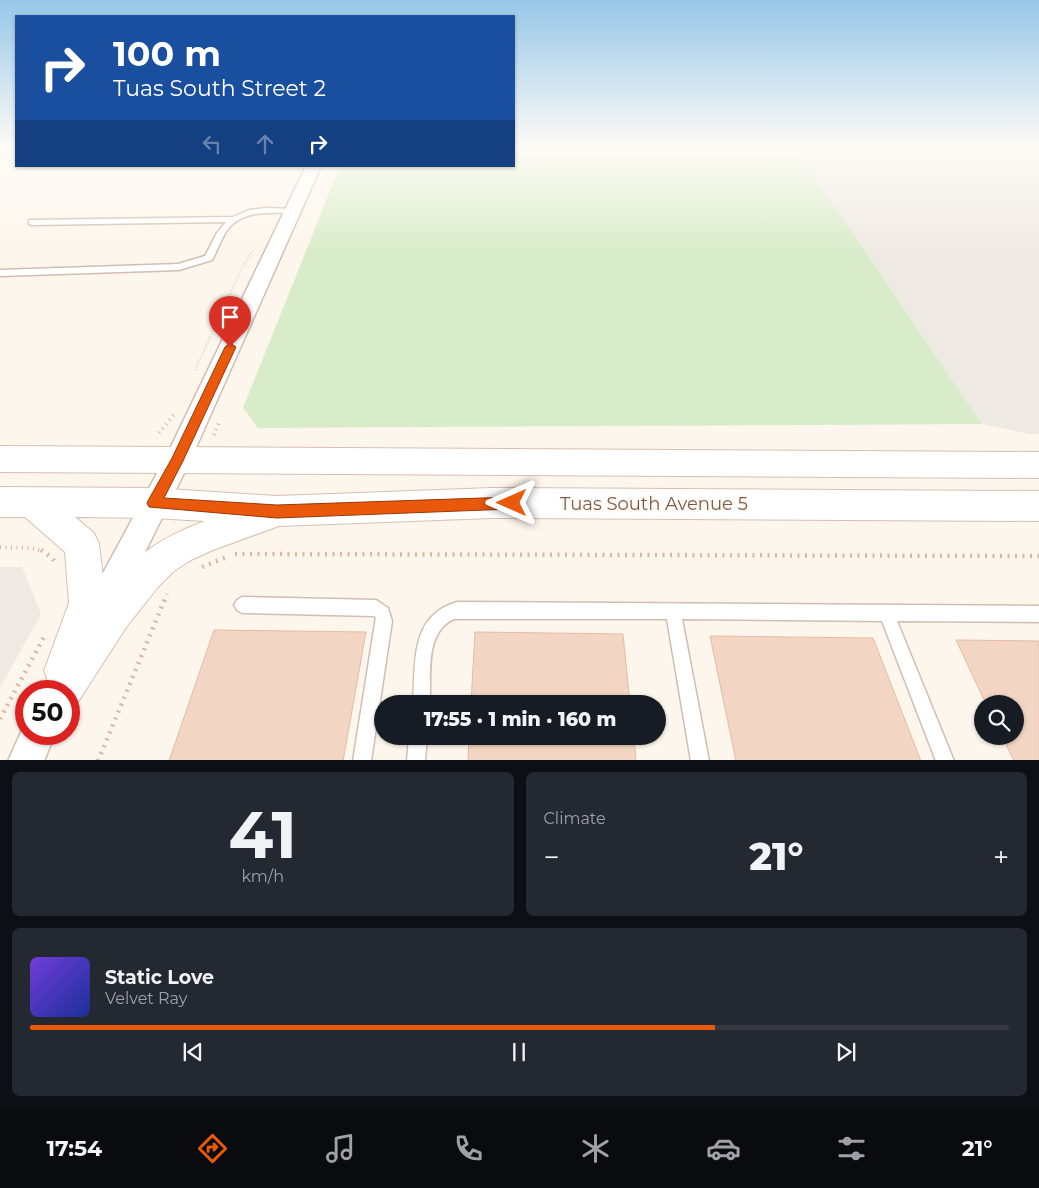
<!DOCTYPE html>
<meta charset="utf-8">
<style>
body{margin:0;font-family:Montserrat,sans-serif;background:#242831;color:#f1f3f6;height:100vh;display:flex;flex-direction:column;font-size:19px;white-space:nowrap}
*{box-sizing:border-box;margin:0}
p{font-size:16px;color:#9ea1a6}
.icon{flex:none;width:28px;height:28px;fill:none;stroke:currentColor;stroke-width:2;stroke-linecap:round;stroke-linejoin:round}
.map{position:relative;height:760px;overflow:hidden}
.side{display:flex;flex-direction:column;gap:12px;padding:12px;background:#0d0f14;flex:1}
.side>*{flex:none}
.hud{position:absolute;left:15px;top:15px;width:500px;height:152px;border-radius:0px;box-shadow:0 1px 4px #0004;background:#1a4fa0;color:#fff;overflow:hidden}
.buttons{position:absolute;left:974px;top:695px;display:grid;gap:10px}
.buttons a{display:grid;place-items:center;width:50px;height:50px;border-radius:50%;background:#171b24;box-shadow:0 1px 4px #0004;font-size:25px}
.speed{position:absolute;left:15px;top:680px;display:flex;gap:10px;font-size:25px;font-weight:700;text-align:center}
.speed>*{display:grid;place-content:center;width:65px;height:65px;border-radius:50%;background:#171b24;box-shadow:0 1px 4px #0004;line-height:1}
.speed .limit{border:8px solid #d22;background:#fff;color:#111}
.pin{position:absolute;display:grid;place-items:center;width:42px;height:42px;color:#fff;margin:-51px -21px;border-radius:50% 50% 50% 0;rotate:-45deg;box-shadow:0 0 5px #0007}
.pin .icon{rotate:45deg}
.me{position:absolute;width:55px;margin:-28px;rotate:270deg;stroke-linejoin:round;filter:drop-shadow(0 0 4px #0008)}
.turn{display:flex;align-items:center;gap:18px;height:105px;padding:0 15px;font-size:22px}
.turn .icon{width:65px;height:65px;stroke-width:2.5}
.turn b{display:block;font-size:35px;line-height:42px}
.lanes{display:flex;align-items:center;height:48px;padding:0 15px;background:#0003;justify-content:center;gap:25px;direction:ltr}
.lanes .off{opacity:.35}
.big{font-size:38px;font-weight:800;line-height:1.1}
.side .widget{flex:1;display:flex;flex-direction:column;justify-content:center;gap:8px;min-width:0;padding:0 18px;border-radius:8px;background:#242831}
.side .dial{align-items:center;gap:0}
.dial b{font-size:65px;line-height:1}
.song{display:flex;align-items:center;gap:15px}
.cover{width:60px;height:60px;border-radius:8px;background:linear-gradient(135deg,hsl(260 70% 55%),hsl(230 70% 35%))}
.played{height:5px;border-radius:2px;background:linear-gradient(90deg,#ea580c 70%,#363941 70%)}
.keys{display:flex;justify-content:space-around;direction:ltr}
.heat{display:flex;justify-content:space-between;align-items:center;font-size:28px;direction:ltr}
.side .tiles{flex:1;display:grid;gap:12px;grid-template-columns:1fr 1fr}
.widget:last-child{grid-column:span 2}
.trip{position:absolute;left:374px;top:695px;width:292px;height:50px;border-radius:25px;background:#171b24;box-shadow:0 1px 4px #0004;font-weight:800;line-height:50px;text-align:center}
.dock{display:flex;height:80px;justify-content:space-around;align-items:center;background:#090b0e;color:#9ea1a6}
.dock .icon{width:35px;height:35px}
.dock .active{color:#ea580c}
.dock b{font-size:22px;color:#f1f3f6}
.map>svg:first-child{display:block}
</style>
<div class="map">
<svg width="1039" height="761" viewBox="0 0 1039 761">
<rect width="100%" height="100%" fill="#fdf6ec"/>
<!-- industrial -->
<g fill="#efe9e4">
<polygon points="795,148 1039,148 1039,434 1030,434 982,424"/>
<polygon points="0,567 22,567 41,614 0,688"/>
</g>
<!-- green -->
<polygon fill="#d8ecc9" points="514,148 795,148 982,424 258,428 243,408 340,166 514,166"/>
<!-- building -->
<g fill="#f3d5c3" stroke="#e6bba3">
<polygon points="214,630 366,632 343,761 169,761"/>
<polygon points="475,632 623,634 630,704 471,704"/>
<polygon points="710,636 873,638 921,761 736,761"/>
<polygon points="956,640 1039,641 1039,761 1014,761 1002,736 1015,736 1015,704 986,704"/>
<polygon points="469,736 634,736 636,761 468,761"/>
</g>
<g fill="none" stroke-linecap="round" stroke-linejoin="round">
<!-- lane casing -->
<g stroke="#d1beb0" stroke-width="3">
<g id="lane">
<polygon points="5,148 13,148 0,156 0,151"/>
<path d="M266 208 294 209 298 211 294 213C272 213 244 209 228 229 221 238 218 250 212 260L179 270 0 276V270L178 264 205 256 217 233 226 222 32 225 29 224V220L233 217 249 210Z"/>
<polygon points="242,597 376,600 388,608 392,621 371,761 353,761 376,617 374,616 242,613 237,610 234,605 237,600"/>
<path d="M457 602 1039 606V622L897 621 954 761H936L882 621 682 619 709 761H691L667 619H454C424 632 431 677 430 704H413C416 664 409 616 457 602Z"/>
<polygon points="409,736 427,736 425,761 407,761"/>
</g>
</g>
<!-- street casing -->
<g stroke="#d1beb0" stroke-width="3">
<g id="street">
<polygon points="306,166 321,166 190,461 111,621 100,625 89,621 85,610 89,599 167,455"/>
<polygon points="26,721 26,734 55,734 44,761 8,761"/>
</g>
</g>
<!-- secondary casing -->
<g stroke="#d6c0b0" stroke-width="2">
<g id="secondary">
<polygon points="0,446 1039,452 1039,478 0,472"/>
<path d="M0 487 154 488 277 496 492 488 1039 491V521L492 518 279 526 213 550 191 560 174 571 158 587 127 626 76 705 69 709V691H42L47 678 44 671 69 603 65 552 25 517H0ZM75 517 154 518 205 521C159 538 136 555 105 593L99 544 94 533Z"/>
</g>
</g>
<!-- path-far2 -->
<polyline stroke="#d9b8a5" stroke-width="2.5" stroke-dasharray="0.5 2.5" stroke-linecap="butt" points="195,370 241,270 253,250"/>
<!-- path-far1 -->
<g stroke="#d9b8a5" stroke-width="4" stroke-dasharray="1 4.5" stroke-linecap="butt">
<polyline points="159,433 176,412"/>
<polyline points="214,435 220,420"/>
<polyline points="0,547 31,548 43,551"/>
</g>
<!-- path -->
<g stroke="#d9b8a5" stroke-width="4.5" stroke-dasharray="2 5.5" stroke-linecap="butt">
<polyline points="41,550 51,557 56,563"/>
<polyline points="235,554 1039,556"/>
<polyline points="202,567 227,557"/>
<polyline points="0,719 46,633"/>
<polyline points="98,761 167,594"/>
</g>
<!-- lane -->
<use href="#lane" fill="#fff" fill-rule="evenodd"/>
<!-- street -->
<use href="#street" fill="#fff" fill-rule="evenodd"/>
<!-- secondary -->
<use href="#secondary" fill="#fff" fill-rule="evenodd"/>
</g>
<!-- sky -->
<linearGradient id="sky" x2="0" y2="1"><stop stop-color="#97c7e8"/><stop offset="0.58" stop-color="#fefbf6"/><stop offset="1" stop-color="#fefbf6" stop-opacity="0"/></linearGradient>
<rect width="1039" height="254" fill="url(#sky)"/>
<!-- route -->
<polygon fill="#ea580c" stroke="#983908" points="230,343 236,347 183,461 164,498 277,505 512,497 517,499 519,503 517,507 512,509 277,518 149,507 147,503 149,499 172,458 225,347"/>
<g text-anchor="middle" stroke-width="4.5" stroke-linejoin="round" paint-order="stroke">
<!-- street labels -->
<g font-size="18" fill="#7a5c4d" stroke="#fffaf3">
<text x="654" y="510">Tuas South Avenue 5</text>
</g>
</g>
</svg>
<div class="buttons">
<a><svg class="icon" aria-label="search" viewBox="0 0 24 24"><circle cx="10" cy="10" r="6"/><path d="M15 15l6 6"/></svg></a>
</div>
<div class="speed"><div class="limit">50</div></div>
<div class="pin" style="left:230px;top:347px;background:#d93025"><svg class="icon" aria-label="arrive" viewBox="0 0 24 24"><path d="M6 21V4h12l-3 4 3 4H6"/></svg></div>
<svg class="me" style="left:512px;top:503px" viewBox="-20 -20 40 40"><path d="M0-17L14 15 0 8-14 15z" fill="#ea580c" stroke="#fff" stroke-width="4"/></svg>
<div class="trip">17:55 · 1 min · 160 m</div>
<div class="hud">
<div class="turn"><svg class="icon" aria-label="right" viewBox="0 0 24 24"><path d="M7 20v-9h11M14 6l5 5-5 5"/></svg><div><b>100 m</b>Tuas South Street 2</div></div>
<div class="lanes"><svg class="icon off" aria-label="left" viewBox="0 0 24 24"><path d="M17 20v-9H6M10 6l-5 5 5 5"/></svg><svg class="icon off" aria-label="ahead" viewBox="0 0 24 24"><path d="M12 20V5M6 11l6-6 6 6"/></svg><svg class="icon" aria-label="right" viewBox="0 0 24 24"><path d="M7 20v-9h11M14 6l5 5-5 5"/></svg></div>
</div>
</div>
<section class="side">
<div class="tiles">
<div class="widget dial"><b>41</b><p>km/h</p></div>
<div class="widget"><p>Climate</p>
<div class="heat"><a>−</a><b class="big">21°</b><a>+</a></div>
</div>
<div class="widget">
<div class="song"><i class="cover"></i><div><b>Static Love</b><p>Velvet Ray</p></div></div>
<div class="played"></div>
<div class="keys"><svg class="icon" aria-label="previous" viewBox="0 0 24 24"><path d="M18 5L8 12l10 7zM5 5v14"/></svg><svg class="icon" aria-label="pause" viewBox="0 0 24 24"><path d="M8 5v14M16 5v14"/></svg><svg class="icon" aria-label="next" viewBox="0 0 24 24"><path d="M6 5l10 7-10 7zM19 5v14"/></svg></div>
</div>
</div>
</section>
<nav class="dock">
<b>17:54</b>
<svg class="icon active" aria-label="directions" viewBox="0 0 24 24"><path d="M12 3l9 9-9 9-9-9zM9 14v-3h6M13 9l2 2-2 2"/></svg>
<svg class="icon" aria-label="music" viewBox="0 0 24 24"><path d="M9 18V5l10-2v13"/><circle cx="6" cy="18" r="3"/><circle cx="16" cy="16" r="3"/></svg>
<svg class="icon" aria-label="phone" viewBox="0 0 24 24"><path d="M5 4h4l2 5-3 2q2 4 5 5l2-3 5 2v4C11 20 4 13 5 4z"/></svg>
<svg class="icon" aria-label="climate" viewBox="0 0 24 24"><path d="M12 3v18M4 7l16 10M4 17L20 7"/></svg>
<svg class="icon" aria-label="car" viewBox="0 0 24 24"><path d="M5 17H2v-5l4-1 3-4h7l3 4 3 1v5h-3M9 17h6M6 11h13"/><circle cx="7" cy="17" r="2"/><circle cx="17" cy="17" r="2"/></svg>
<svg class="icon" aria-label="filters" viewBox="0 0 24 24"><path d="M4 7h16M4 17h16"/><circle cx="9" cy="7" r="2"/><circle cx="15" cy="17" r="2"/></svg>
<b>21°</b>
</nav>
